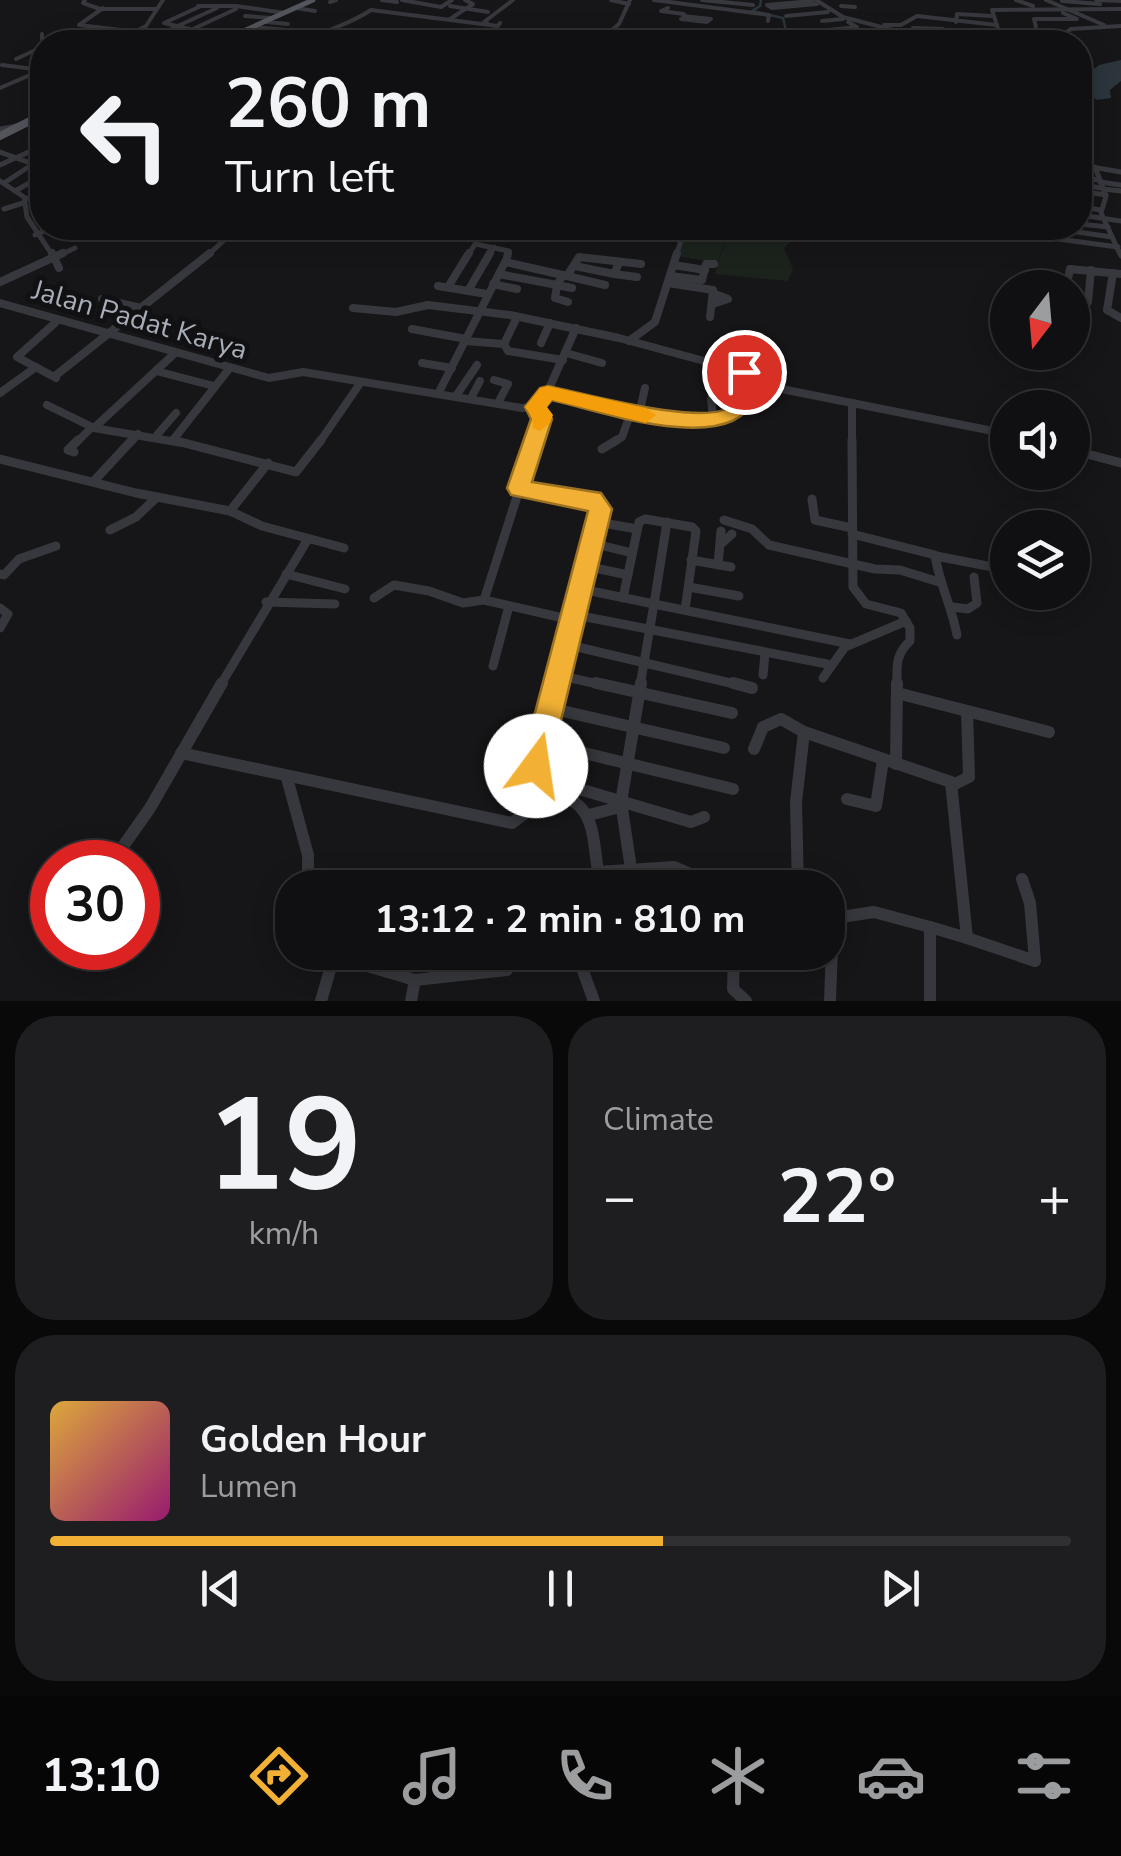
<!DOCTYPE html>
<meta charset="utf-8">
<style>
body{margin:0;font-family:"Nunito Sans",sans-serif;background:#1e1e20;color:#f1f3f6;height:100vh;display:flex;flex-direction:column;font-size:38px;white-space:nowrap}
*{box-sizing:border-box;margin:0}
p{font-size:32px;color:#9c9d9f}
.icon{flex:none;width:55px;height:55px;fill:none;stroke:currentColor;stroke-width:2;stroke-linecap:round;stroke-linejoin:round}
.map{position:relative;height:1001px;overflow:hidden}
.side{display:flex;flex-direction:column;gap:15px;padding:15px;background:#09090a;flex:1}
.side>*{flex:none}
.guide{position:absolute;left:30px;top:30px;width:1062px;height:210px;border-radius:40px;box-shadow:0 5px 25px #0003,0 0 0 2px #303032;background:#101012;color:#f1f3f6;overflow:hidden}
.needle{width:65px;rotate:196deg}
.buttons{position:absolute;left:990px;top:270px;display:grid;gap:20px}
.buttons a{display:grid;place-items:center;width:100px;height:100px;border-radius:50%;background:#101012;box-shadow:0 5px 25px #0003,0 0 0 2px #303032;font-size:50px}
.speed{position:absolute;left:30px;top:840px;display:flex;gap:20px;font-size:50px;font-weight:700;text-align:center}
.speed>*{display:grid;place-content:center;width:130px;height:130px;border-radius:50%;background:#101012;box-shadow:0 5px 25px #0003,0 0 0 2px #303032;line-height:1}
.speed .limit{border:15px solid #d22;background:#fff;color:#111}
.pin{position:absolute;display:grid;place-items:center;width:85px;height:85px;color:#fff;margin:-42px;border:5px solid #fff;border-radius:50%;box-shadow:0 2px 10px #0007}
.me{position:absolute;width:110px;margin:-55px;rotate:14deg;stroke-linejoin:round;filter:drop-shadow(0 0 8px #0008)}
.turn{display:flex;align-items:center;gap:35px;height:210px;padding:0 30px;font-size:45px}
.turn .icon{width:130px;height:130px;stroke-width:2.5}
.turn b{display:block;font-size:70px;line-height:85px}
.big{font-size:75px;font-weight:700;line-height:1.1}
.side .card{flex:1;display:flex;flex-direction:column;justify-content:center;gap:15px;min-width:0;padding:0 35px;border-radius:40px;background:#1e1e20}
.side .dial{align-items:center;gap:0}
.dial b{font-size:130px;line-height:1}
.song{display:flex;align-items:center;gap:30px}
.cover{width:120px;height:120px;border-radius:15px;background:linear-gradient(135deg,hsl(40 70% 55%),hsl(320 70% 35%))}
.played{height:10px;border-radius:5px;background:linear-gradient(90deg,#f2b134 60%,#303032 60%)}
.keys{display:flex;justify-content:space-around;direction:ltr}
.heat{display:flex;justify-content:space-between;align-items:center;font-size:55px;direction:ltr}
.side .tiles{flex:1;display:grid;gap:15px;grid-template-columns:1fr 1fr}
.card:last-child{grid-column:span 2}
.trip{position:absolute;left:275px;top:870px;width:570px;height:100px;border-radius:40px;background:#101012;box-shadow:0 5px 25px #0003,0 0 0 2px #303032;font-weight:700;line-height:100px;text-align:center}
.tabs{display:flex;height:160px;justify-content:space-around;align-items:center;background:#060607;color:#9c9d9f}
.tabs .icon{width:70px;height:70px}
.tabs .active{color:#f2b134}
.tabs b{font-size:45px;color:#f1f3f6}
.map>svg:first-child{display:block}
</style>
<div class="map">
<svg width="1121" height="1001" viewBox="0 0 1121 1001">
<rect width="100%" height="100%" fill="#161618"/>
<!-- green -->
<g fill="#1c231d">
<polygon points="687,228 728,228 718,263 677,256"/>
<polygon points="729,228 785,229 790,242 784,248 793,269 788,281 715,274"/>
</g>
<!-- water -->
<polygon fill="#2c353c" points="1121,60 1121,81 1110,90 1111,98 1097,100 1081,90 1080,81 1099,65"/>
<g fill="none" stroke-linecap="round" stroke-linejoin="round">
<!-- stream -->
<polyline stroke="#2c353c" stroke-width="2.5" points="761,0 760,6 752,11 783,18 787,35 820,42"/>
<!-- minor-far4 -->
<g stroke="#37383d" stroke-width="4">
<polyline points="85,0 83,3 100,9 156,9"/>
<polyline points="382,0 397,2"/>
<polyline points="402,0 441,7 452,0"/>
<polyline points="611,0 629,4"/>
<polyline points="654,0 769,15 768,21"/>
<polyline points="702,0 753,5"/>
<polyline points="816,0 843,17 939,42"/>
<polyline points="1016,0 1033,6"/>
<polyline points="1046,0 1104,25"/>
<polyline points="1096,0 1121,1"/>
<polyline points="812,1 767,5 772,8 817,4"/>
<polyline points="1062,1 1100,4"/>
<polyline points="330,2 336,0"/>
<polyline points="198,6 236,6 285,13"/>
<polyline points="201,6 164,23 228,38"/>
<polyline points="450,6 488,12"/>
<polyline points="841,6 855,7"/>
<polyline points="103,8 79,25 138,32"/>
<polyline points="296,8 315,11"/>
<polyline points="668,8 661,11 684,14"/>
<polyline points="245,16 272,18"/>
<polyline points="786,16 828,12"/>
<polyline points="450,19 473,4 465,0"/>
<polyline points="681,19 707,22 711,19 683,16"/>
<polyline points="822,21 843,19"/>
<polyline points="266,22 288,24"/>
<polyline points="956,22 957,14 992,16"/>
<polyline points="487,23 484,22 513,0"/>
<polyline points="884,25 901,25 917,16 997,25"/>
<polyline points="253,27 393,40 418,32 431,35 432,42"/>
<polyline points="1036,27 1034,19 1077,19 1063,13"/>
<polyline points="913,28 943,29 945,37 939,39"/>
<polyline points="193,29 236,9"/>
<polyline points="828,30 848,42"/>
<polyline points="810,32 857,27 848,22"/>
<polyline points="440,33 456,36 473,33"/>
<polyline points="42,34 42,39 50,42"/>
<polyline points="98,35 120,39"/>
<polyline points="432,40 453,42"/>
<polyline points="145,41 217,8"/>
<polyline points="599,41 615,42"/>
<polyline points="53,42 66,36"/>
<polyline points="115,42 146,26 163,0"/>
<path d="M304 42C327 29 349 25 371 10L498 26 500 23"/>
<polyline points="598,42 619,24 630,0"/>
<polyline points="626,42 626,32 654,33 656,42"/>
<polyline points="664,42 663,38 672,38"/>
<polyline points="1006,42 1002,41 992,10 1121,9"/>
<polyline points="1064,42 1065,33 1071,29 1121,26"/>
<polyline points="16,59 42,47"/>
<polyline points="2,65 34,69"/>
<polyline points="0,88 42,70"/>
</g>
<!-- minor-far3 -->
<g stroke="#37383d" stroke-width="5">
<polyline points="1080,111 1084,114 1080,114"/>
<polyline points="0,129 17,126"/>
<polyline points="35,134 30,139 42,142"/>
<polyline points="0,152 33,164 4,183"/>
<polyline points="0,165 42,146"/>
<polyline points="1080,165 1121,172"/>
<polyline points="1095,167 1106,196 1101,213 1121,256"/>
<polyline points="1080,178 1100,180"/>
<polyline points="0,181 24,197 27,217 53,256"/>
<polyline points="1100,182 1121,185"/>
<polyline points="1080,185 1102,188"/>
<polyline points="1103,189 1121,191"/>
<polyline points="15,191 42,176"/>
<polyline points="1080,191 1106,195"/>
<polyline points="25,199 42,194"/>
<polyline points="1080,207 1101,210"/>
<polyline points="4,209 23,203"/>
<polyline points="1080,215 1121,221"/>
<polyline points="1080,224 1108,227"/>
<polyline points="104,228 114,234"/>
<polyline points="650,228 683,233"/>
<polyline points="1050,228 1112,237"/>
<polyline points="35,235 51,228"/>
<polyline points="1058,239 1118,247"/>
<polyline points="58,256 75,248"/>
<polyline points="207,256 237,228"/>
<polyline points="468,256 475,244 509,251 508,256"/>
<polyline points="489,256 494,247"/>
<polyline points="676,256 685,228"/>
</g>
<!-- minor-far2 -->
<g stroke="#37383d" stroke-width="8">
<polyline points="52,253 59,268"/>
<polyline points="506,262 508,253"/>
<polyline points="674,265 705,270"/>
<polyline points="575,266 614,274 619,263"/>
<polyline points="1113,273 1107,310 1121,318"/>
<polyline points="499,274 557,285 563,275"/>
<polyline points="614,274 637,277"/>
<polyline points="567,276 605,285"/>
<polyline points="670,276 702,280 706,264 714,264"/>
<polyline points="0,282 63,253"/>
<polyline points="668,283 713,290 710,317"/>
<polyline points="493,284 517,289"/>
<polyline points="438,286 487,294"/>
<polyline points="448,287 469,253"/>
<polyline points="1066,288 1070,269 1121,274"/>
<polyline points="468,291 490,253"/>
<polyline points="102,299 141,308"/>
<polyline points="568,302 555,298 557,285 572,288"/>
<polyline points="1072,302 1088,302 1091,270"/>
<path d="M0 303 269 378 303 372 522 408 539 406 547 393C596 403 685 435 731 415 743 410 747 394 751 383L1008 434"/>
<polyline points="713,304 728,299 715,294"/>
<polyline points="353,308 396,312 428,305 510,315 619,338 745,372 751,383"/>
<polyline points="56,322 17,357 56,378"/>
<polyline points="412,329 466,339"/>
<polyline points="465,341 504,344 508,351 563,360"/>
<polyline points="629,341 655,322 677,253"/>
<polyline points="541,343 550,323"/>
<polyline points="504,344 517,317"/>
<polyline points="566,353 602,363"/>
<polyline points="422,363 452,368"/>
<polyline points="156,371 214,386"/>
<polyline points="55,376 210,253"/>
<polyline points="494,380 508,384 498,403"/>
<polyline points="0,393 36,367"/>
<polyline points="547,393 576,328"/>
<polyline points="438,394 505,262 567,276 579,257 641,264"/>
<polyline points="456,396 477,365"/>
<polyline points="471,398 480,381"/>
<polyline points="852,403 852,443"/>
<polyline points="47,405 94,428 182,443"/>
<polyline points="639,414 645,388"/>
<polyline points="713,417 711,399 720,367"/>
<polyline points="94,428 175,353"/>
<polyline points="156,436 176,413"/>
<polyline points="173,440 229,369"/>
<polyline points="76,443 92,427"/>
<polyline points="130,443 138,434"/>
<polyline points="319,443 361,382"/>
<polyline points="534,443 542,413 535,407"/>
<polyline points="612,443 622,437 631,412"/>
</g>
<!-- minor-far1 -->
<g stroke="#37383d" stroke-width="9">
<polyline points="173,440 296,472 321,440"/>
<path d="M852 440 853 587 866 604 901 613 910 628V641C895 655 897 666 897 686"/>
<polyline points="602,449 617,440"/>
<polyline points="1072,450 1121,463"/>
<polyline points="74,452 68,450 78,440"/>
<polyline points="0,459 136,493 230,511 262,526 344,548"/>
<polyline points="94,481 132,440"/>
<polyline points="518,488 597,501 600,509 594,532"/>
<polyline points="812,499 815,520 852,528"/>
<polyline points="230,511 268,463"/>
<polyline points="724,520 752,529 769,545 875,569 900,570 939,582"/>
<polyline points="110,530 136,517 157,497"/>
<path d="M852 534 935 555C939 583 952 607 957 635"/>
<polyline points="596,544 632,553"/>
<polyline points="720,545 732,534"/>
<polyline points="936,556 1008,570"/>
<polyline points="691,560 731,567"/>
<polyline points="718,565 721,531"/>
<polyline points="590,567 628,575"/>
<polyline points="0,574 4,575 19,559 56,546"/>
<polyline points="286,574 345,589"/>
<polyline points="689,587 739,596"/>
<polyline points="586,590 654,604 667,522"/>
<polyline points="374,598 394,585 429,591 463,603 484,600 572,620"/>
<polyline points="623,598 639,522 645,519 692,527 696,531 685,610"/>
<polyline points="484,600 535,440"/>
<polyline points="266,602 335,604"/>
<polyline points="952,607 968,609 977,603 974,577"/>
<polyline points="0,608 8,614 0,628"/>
<polyline points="581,616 827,664"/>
<polyline points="573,646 743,686"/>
<polyline points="493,666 509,606"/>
<polyline points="763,675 765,654"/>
<polyline points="566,677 607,686"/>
<polyline points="823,678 845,647 906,621"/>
<polyline points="220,686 308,539"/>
<polyline points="556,686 582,581"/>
<polyline points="564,686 603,523 637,529"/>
<polyline points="640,686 654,604 850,644"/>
</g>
<!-- minor -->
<g stroke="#37383d" stroke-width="12">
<polyline points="565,683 542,778 691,822 704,817"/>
<polyline points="596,683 732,713"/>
<polyline points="733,683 752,688"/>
<polyline points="897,693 1049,732"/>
<polyline points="558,710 724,748"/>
<polyline points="551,745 733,789"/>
<polyline points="754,749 763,727 781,719 804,732 951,782 967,938 930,927 930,1001"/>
<path d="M181 753 512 823 524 814 530 791C593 795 591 819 598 872L579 888"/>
<polyline points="896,764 897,683"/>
<polyline points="287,778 308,855 308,888"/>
<polyline points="953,785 969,777 967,711"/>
<polyline points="530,791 557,683"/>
<polyline points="847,799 876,806 883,760"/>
<polyline points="589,815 620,807"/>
<polyline points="112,862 150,808 222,683"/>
<polyline points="630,862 621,802 641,683"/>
<polyline points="598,872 674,867 723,888"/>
<polyline points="798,888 796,802 804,732"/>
<polyline points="828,919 874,912 930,927"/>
<polyline points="967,938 1035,961 1030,903 1022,879"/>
<polyline points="320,952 415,980"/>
<polyline points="435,952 435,975"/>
<polyline points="576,952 594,1001"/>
<polyline points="734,952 733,989 746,1001"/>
<polyline points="321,1001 334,956"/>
<polyline points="411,1001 415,980 507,970"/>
<polyline points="830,1001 833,921"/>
</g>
<!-- major-far1 -->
<polyline stroke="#53555c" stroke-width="5" points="219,42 313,0"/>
<!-- major -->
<polyline stroke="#53555c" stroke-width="8" points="0,136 42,115"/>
</g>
<!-- route -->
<path fill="#f2b134" stroke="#9d7322" stroke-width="2.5" d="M744 365 757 370C762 382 759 388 754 399 731 457 598 411 552 400L545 408 552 419 532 482 601 493 612 509 550 766 546 777 536 781 525 777 521 766 588 511 511 495 507 488 531 419 525 407 540 388 548 386C579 392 710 429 732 405 736 400 738 389 741 383L735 372Z"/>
<!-- slow -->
<polygon fill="#f59e0b" points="548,386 646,408 656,415 646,423 552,400 547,407 553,415 550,423 540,431 533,428 532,417 525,407 540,388"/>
<g text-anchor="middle" stroke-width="10" stroke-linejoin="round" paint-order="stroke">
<!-- street labels -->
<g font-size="28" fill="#a8adb8" stroke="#111113">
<text transform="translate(140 319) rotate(16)" y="10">Jalan Padat Karya</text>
</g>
</g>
</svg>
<div class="buttons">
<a><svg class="needle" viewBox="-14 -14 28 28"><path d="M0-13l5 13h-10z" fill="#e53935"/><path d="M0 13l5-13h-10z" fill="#9c9d9f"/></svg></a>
<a><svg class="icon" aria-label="sound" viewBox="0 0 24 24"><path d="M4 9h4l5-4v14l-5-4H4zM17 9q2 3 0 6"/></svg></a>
<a><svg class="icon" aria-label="layers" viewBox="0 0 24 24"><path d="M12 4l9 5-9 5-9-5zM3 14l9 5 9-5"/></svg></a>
</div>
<div class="speed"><div class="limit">30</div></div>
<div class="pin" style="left:744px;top:372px;background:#d93025"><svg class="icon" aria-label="arrive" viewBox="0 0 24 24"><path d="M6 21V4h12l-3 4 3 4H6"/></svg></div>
<svg class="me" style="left:536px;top:766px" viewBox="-20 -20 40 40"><circle r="19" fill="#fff"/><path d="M0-13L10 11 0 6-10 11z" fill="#f2b134"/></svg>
<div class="trip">13:12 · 2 min · 810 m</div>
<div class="guide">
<div class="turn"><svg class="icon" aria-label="left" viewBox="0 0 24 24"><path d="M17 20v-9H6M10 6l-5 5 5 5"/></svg><div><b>260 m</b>Turn left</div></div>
</div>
</div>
<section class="side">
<div class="tiles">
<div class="card dial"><b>19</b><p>km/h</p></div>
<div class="card"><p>Climate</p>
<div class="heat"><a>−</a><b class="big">22°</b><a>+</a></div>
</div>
<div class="card">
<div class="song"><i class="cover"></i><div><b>Golden Hour</b><p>Lumen</p></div></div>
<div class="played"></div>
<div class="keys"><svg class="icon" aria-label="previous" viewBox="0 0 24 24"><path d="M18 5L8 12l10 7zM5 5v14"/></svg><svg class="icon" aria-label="pause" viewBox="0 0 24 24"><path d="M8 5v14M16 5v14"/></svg><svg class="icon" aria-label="next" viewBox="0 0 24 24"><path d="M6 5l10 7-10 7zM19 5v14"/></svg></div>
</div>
</div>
</section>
<nav class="tabs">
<b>13:10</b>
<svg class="icon active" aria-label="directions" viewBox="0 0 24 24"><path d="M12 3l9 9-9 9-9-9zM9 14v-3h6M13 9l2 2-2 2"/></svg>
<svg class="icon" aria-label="music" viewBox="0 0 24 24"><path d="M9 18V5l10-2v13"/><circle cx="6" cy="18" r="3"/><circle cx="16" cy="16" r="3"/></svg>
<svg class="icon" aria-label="phone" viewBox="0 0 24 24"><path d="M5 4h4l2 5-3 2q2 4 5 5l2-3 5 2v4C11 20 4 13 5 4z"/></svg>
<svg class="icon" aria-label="climate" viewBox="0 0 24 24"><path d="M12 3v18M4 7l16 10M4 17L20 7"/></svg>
<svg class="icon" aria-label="car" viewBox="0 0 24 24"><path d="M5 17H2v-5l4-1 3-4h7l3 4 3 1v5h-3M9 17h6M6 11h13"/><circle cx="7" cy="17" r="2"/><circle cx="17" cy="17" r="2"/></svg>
<svg class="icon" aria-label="filters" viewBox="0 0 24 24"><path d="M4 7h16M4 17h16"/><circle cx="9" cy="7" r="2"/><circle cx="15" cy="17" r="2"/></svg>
</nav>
